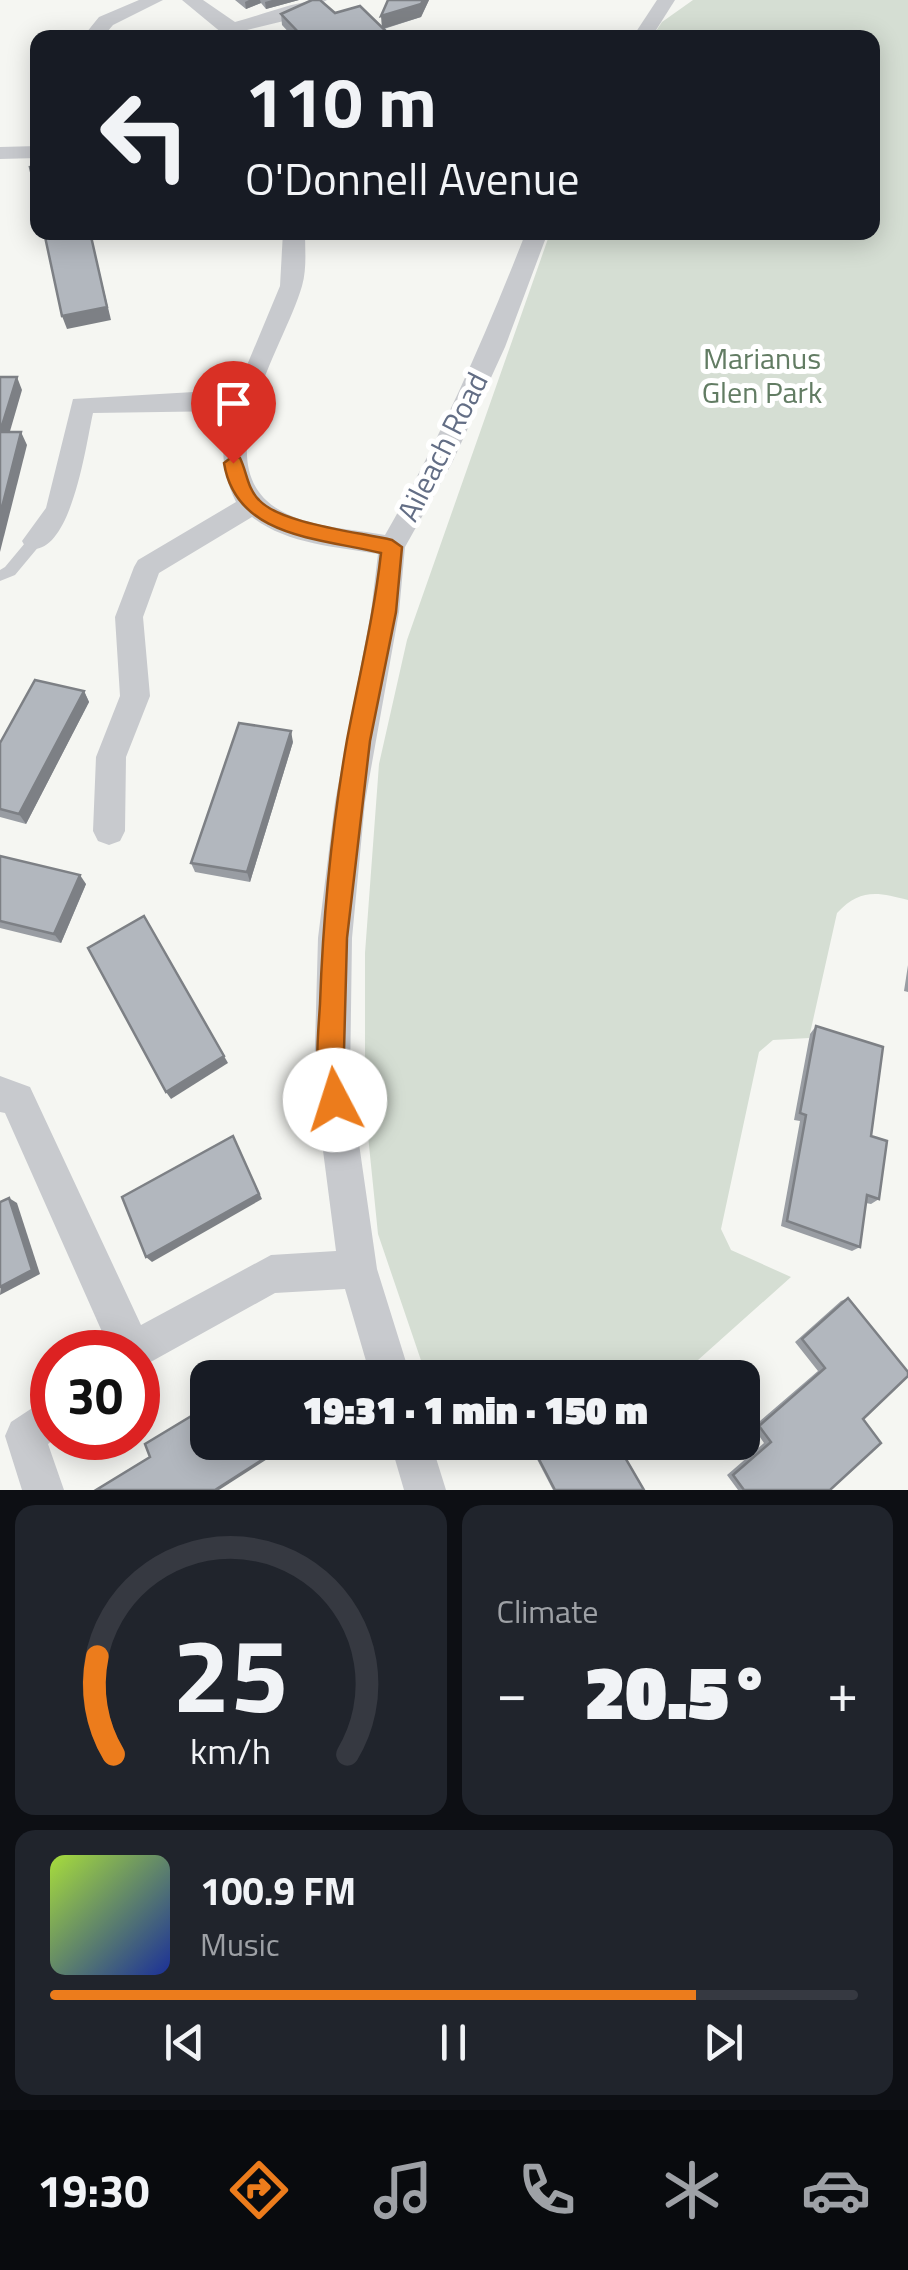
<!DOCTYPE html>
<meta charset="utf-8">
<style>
body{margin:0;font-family:"Titillium Web",sans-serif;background:#20242c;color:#f1f3f6;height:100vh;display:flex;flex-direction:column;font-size:38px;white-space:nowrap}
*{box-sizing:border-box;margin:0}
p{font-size:32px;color:#9ea1a6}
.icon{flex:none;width:55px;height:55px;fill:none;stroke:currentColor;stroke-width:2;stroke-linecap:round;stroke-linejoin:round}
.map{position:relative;height:1490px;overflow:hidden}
.side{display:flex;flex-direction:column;gap:15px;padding:15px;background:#0d0f14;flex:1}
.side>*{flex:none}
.banner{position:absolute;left:30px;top:30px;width:850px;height:210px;border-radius:20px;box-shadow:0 5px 25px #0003;background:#171b24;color:#f1f3f6;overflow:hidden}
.speed{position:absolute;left:30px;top:1330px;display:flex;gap:20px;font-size:50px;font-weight:700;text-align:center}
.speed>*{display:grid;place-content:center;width:130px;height:130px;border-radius:50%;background:#171b24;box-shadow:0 5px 25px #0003;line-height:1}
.speed .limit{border:15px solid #d22;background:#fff;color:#111}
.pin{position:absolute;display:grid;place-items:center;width:85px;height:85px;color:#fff;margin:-102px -42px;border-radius:50% 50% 50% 0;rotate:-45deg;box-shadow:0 0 10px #0007}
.pin .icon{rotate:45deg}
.me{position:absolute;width:110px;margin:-55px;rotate:355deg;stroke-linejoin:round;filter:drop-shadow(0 0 8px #0008)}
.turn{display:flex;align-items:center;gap:35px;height:210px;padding:0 50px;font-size:45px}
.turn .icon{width:130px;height:130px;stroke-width:2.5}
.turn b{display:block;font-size:70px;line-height:85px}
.big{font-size:75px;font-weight:800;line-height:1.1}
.side .card{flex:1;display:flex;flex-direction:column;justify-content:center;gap:15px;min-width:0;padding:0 35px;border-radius:20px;background:#20242c}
.side .dial{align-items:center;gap:0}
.dial svg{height:260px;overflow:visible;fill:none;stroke:#363941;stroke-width:7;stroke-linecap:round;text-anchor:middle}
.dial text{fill:#f1f3f6;stroke:none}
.song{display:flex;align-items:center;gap:30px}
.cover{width:120px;height:120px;border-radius:15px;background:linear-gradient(135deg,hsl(80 70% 55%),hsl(230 70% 35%))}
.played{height:10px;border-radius:5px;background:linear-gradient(90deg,#ec7c1c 80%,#363941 80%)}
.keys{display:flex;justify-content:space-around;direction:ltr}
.heat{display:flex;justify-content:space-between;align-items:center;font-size:55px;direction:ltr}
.side .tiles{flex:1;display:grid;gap:15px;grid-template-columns:1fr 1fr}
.card:last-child{grid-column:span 2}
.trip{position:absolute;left:190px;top:1360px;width:570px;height:100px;border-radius:20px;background:#171b24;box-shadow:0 5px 25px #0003;font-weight:800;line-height:100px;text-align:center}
.menu{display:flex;height:160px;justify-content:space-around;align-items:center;background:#090b0e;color:#9ea1a6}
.menu .icon{width:70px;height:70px}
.menu .current{color:#ec7c1c}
.menu b{font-size:45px;color:#f1f3f6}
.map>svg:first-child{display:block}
</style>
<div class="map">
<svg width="908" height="1490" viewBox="0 0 908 1490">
<rect width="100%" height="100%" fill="#f5f6f2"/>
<!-- green -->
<path fill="#d5ded3" d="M693 0H908V900C878 892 860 888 837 913L809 1038 773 1040 759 1052 721 1229 731 1250 791 1277 679 1377H654L646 1367H621L606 1377 427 1378 378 1234 365 1106V953L379 764 407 640 550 233 872 232V38L652 37 662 22Z"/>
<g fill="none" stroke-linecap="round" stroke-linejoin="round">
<!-- lane -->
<polygon fill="#c8cace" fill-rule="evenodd" points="35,536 42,541 40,545 15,575 0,581 0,570 5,567 30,537"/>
<!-- street -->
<g fill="#c8cace" fill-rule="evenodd">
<polygon points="139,0 163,0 113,25 102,38 82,38 99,17"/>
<path d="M182 0H203L235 22C266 14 296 0 327 0L292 19 243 31 247 38H228Z"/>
<polygon points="657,0 675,0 651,38 632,38"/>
<polygon points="38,146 38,158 0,159 0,147"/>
<path d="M283 232H305C305 250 307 269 302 286 284 349 197 472 287 514 317 528 353 529 385 535 441 438 485 337 526 232H548L505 347 452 463 405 547 399 612 365 802 352 938 350 1081 377 1269 411 1378H371L345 1289 275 1293 138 1369V1352H111L5 1113 0 1112V1076L30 1087 141 1325 271 1255 336 1251 314 1081 318 938 335 802 371 612 378 554C337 547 286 544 252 517L159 573 143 617 150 696 126 757 125 831 120 841 109 845 98 841 93 831 96 757 120 696 115 617 134 567 138 560 236 502C220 469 221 446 229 411L93 413C86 443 71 562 26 548L22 541 46 508 73 399 194 392 235 394 280 286Z"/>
<polygon points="52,1395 52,1438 56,1438 48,1444 64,1490 22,1490 5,1436 11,1422"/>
<polygon points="390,1442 431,1442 446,1490 404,1490"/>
</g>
</g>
<!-- wall -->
<g fill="#999da3">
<polygon points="235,0 299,0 266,9 261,3 246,9"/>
<polygon points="388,0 429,0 421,17 384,29 393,38 294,38 282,25 281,14 382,26"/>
<polygon points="84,691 89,702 26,824 0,817 0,743"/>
<polygon points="293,742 250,882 195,872 191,863"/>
<polygon points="0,856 86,884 61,943 0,928"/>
<polygon points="908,965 908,992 904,991"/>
<polygon points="816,1026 871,1136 879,1199 871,1204 866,1203 860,1247 852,1251 781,1226 800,1121 794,1120 810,1034"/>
<polygon points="848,1298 863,1419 830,1490 738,1490 727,1475 764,1443 753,1427 818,1371 795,1342 841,1301"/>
<polygon points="528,1442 616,1442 644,1490 553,1490"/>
</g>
<!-- shaded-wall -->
<g fill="#7d8085">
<polygon points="249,0 260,0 261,3 246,9 245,2"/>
<polygon points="272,0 299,0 266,9 265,2"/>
<polygon points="423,0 429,0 421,17 382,29 381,16"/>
<polygon points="90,232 111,320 67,329 62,316"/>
<polygon points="195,232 228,232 196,238"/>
<polygon points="17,377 22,390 6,445 0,432"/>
<polygon points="21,432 27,445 0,552 0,515"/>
<polygon points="84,691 89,702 26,824 19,814"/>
<polygon points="291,731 293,742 250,882 247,872"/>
<polygon points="80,875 86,884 61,943 54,934"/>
<polygon points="224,1056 228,1063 171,1099 166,1092"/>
<polygon points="233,1136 262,1199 152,1262 146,1257"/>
<polygon points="9,1198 17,1203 40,1274 0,1295"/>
<polygon points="290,1442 294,1442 219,1490 215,1490"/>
</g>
<!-- building -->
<g fill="#b2b7be" stroke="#7d8085" stroke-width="2.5">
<polygon points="312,0 320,0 335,13 360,6 393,38 304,38 281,14"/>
<polygon points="388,0 423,0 421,4 381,16"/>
<polygon points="38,166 38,202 30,167"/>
<polygon points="44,232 90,232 107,307 62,316"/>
<polygon points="0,377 17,377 0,432 21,432 0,515"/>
<polygon points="35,680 84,691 19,814 0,809 0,743"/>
<polygon points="239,723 291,731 247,872 191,863"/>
<polygon points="0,856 80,875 54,934 0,921"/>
<polygon points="144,916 224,1056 166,1092 88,948"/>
<polygon points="816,1026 883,1047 871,1136 887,1141 879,1199 867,1195 860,1247 787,1221 806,1115 800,1113"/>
<polygon points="233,1136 259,1194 146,1257 122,1197"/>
<polygon points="9,1198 32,1270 0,1287 0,1202"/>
<polygon points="848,1298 908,1372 908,1376 863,1419 881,1443 830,1490 744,1490 733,1475 771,1442 759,1426 825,1368 802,1339"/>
<polygon points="268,1369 271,1378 254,1378"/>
<polygon points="208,1406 208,1442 290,1442 215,1490 96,1490 150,1457 145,1444"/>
<polygon points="530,1442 616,1442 644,1490 555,1490"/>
</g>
<!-- route -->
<path fill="#ec7c1c" stroke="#995112" stroke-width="2.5" d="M233 456 240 458C247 472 247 488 259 500 281 524 359 532 392 540L402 547 396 612 370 741 347 938 344 1051 349 1100 345 1110 335 1114 325 1110C313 1079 318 1037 320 1004 323 916 332 826 347 740 359 677 374 616 381 553 320 538 236 538 224 463Z"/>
<g text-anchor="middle" stroke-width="10" stroke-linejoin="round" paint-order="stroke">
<!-- park labels -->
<g font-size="30" fill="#627c63" stroke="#fff">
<text x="762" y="369">Marianus<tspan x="762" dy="34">Glen Park</tspan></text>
</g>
<!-- street labels -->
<g font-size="30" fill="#636e85" stroke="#fff">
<text transform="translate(443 447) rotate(-63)" y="10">Aileach Road</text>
</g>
</g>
</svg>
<div class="speed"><div class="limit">30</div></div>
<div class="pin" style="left:233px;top:463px;background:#d93025"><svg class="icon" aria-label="arrive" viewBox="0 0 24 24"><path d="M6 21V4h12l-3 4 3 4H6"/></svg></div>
<svg class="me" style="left:335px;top:1100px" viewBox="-20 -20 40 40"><circle r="19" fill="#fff"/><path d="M0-13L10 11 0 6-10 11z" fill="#ec7c1c"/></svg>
<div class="trip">19:31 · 1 min · 150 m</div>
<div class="banner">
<div class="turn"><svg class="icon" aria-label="left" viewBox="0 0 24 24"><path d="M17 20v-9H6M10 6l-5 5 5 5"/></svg><div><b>110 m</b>O'Donnell Avenue</div></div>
</div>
</div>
<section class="side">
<div class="tiles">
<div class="card dial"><svg viewBox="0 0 100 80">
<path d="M14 69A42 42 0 1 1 86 69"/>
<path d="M14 69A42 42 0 0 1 9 39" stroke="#ec7c1c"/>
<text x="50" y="56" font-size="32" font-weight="700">25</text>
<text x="50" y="72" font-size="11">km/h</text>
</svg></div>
<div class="card"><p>Climate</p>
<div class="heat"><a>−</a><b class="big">20.5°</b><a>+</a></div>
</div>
<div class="card">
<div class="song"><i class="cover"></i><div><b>100.9 FM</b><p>Music</p></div></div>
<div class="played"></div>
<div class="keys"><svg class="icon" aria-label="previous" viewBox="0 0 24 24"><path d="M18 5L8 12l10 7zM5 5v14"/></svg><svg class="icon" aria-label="pause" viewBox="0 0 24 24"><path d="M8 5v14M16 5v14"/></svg><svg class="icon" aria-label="next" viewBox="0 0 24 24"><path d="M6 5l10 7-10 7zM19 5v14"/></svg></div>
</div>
</div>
</section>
<nav class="menu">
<b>19:30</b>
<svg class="icon current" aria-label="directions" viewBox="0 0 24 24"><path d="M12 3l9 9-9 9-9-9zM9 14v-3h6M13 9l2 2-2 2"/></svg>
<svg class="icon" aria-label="music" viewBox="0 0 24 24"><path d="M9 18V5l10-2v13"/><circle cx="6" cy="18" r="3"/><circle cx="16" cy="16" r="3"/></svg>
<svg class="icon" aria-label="phone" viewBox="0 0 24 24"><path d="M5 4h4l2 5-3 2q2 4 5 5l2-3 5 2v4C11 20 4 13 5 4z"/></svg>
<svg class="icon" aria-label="climate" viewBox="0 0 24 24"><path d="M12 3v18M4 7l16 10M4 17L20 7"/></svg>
<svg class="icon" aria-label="car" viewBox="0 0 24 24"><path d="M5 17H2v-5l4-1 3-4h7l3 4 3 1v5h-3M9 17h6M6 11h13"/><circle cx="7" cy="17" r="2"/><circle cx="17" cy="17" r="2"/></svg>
</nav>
